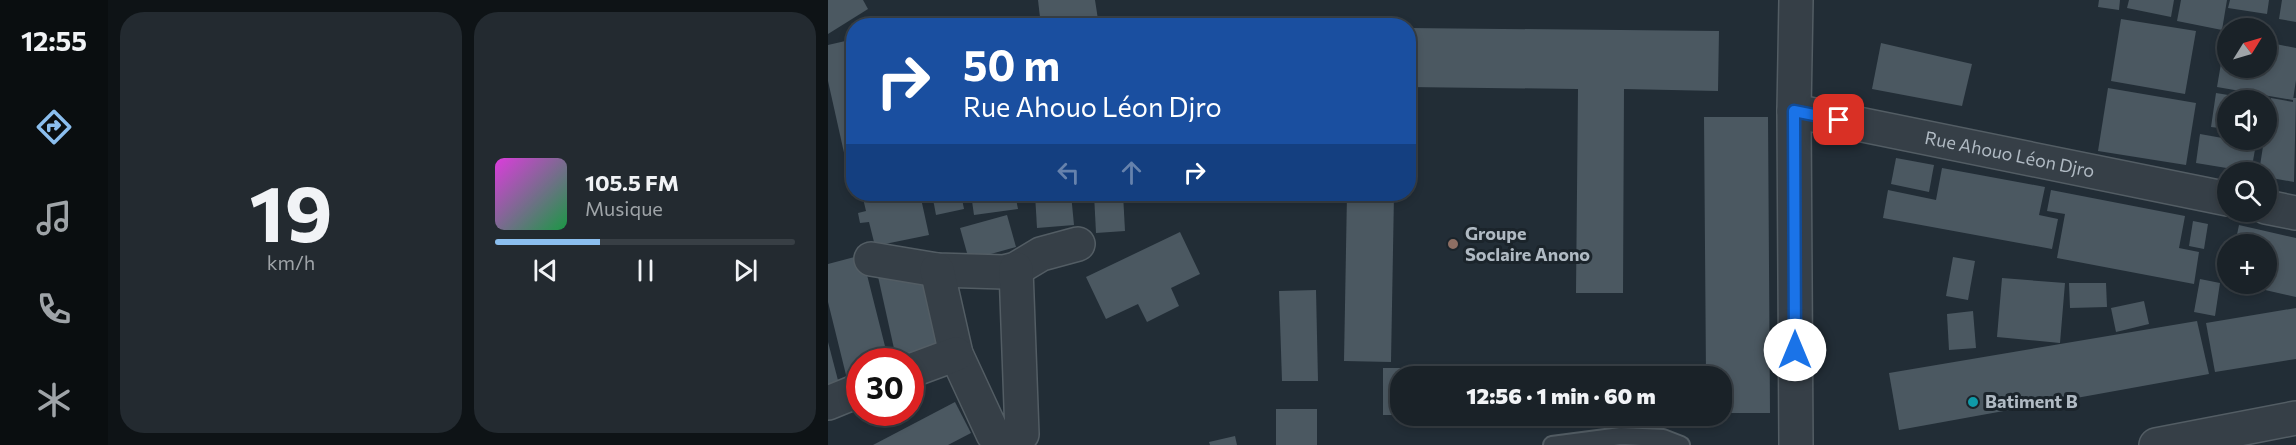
<!DOCTYPE html>
<html lang="fr">
<meta charset="utf-8">
<style>
body{margin:0;font-family:Commissioner,sans-serif;background:#232a30;color:#f1f3f6;height:100vh;display:flex;flex-direction:column;font-size:22px;white-space:nowrap}
*{box-sizing:border-box;margin:0}
p{font-size:20px;color:#9fa4a8}
.icon{flex:none;width:33px;height:33px;fill:none;stroke:currentColor;stroke-width:2;stroke-linecap:round;stroke-linejoin:round}
.map{position:relative;flex:1;overflow:hidden}
.panel{display:flex;flex-direction:column;gap:12px;padding:12px;background:#0e1316;width:720px}
.panel>*{flex:none}
.guide{position:absolute;left:18px;top:18px;width:570px;height:183px;border-radius:24px;box-shadow:0 3px 9px #0003,0 0 0 2px #383f45;background:#1a4fa0;color:#fff;overflow:hidden}
.needle{width:39px;rotate:53deg}
.tools{position:absolute;left:1389px;top:18px;display:grid;gap:12px}
.tools a{display:grid;place-items:center;width:60px;height:60px;border-radius:50%;background:#1a2228;box-shadow:0 3px 9px #0003,0 0 0 2px #383f45;font-size:30px}
.speed{position:absolute;left:18px;top:348px;display:flex;gap:12px;font-size:30px;font-weight:700;text-align:center}
.speed>*{display:grid;place-content:center;width:78px;height:78px;border-radius:50%;background:#1a2228;box-shadow:0 3px 9px #0003,0 0 0 2px #383f45;line-height:1}
.speed .limit{border:9px solid #d22;background:#fff;color:#111}
.pin{position:absolute;display:grid;place-items:center;width:51px;height:51px;color:#fff;margin:-26px;border-radius:12px;box-shadow:0 3px 9px #0006}
.me{position:absolute;width:66px;margin:-33px;rotate:0deg;stroke-linejoin:round;filter:drop-shadow(0 0 4px #0008)}
.turn{display:flex;align-items:center;gap:21px;height:126px;padding:0 18px;font-size:27px}
.turn .icon{width:78px;height:78px;stroke-width:2.5}
.turn b{display:block;font-size:42px;line-height:51px}
.lanes{display:flex;align-items:center;height:57px;padding:0 18px;background:#0003;justify-content:center;gap:30px;direction:ltr}
.lanes .off{opacity:.35}
.panel .widget{flex:1;display:flex;flex-direction:column;justify-content:center;gap:9px;min-width:0;padding:0 21px;border-radius:24px;background:#232a30}
.panel .dial{align-items:center;gap:0}
.dial b{font-size:78px;line-height:1}
.song{display:flex;align-items:center;gap:18px}
.cover{width:72px;height:72px;border-radius:9px;background:linear-gradient(135deg,hsl(300 70% 55%),hsl(140 70% 35%))}
.played{height:6px;border-radius:3px;background:linear-gradient(90deg,#8bbeee 35%,#383f45 35%)}
.keys{display:flex;justify-content:space-around;direction:ltr}
.panel .tiles{flex:1;display:grid;gap:12px;grid-template-columns:repeat(2,1fr)}
.trip{position:absolute;left:562px;top:366px;width:342px;height:60px;border-radius:24px;background:#1a2228;box-shadow:0 3px 9px #0003,0 0 0 2px #383f45;font-weight:800;line-height:60px;text-align:center}
main{display:flex;flex:1;min-height:0}
.tabs{display:flex;flex-direction:column;width:108px;justify-content:space-around;align-items:center;background:#0a0e10;color:#9fa4a8}
.tabs .icon{width:42px;height:42px}
.tabs .active{color:#8bbeee}
.tabs b{font-size:27px;color:#f1f3f6}
.map>svg:first-child{display:block}
</style>
<main>
<nav class="tabs">
<b>12:55</b>
<svg class="icon active" aria-label="directions" viewBox="0 0 24 24"><path d="M12 3l9 9-9 9-9-9zM9 14v-3h6M13 9l2 2-2 2"/></svg>
<svg class="icon" aria-label="music" viewBox="0 0 24 24"><path d="M9 18V5l10-2v13"/><circle cx="6" cy="18" r="3"/><circle cx="16" cy="16" r="3"/></svg>
<svg class="icon" aria-label="phone" viewBox="0 0 24 24"><path d="M5 4h4l2 5-3 2q2 4 5 5l2-3 5 2v4C11 20 4 13 5 4z"/></svg>
<svg class="icon" aria-label="climate" viewBox="0 0 24 24"><path d="M12 3v18M4 7l16 10M4 17L20 7"/></svg>
</nav>
<section class="panel">
<div class="tiles">
<div class="widget dial"><b>19</b><p>km/h</p></div>
<div class="widget">
<div class="song"><i class="cover"></i><div><b>105.5 FM</b><p>Musique</p></div></div>
<div class="played"></div>
<div class="keys"><svg class="icon" aria-label="previous" viewBox="0 0 24 24"><path d="M18 5L8 12l10 7zM5 5v14"/></svg><svg class="icon" aria-label="pause" viewBox="0 0 24 24"><path d="M8 5v14M16 5v14"/></svg><svg class="icon" aria-label="next" viewBox="0 0 24 24"><path d="M6 5l10 7-10 7zM19 5v14"/></svg></div>
</div>
</div>
</section>
<div class="map">
<svg width="1468" height="445" viewBox="0 0 1468 445">
<rect width="100%" height="100%" fill="#222d36"/>
<!-- building -->
<g fill="#4b5861">
<polygon points="0,0 35,0 40,9 0,34"/>
<polygon points="210,0 267,0 271,26 213,26"/>
<polygon points="1271,0 1292,0 1291,10 1270,7"/>
<polygon points="1301,0 1346,0 1343,17 1299,8"/>
<polygon points="1353,0 1399,0 1394,30 1349,21"/>
<polygon points="1402,0 1441,0 1439,14 1400,8"/>
<polygon points="1454,0 1468,0 1468,22 1451,19"/>
<polygon points="1293,19 1368,31 1357,94 1283,81"/>
<polygon points="580,28 891,31 890,91 796,89 795,293 748,293 750,89 580,87"/>
<polygon points="1398,34 1400,68 1438,68 1438,42 1468,48 1468,80 1465,100 1389,87"/>
<polygon points="26,39 26,183 23,184 0,81 0,45"/>
<polygon points="1053,43 1144,64 1134,106 1044,89"/>
<polygon points="1280,88 1368,103 1358,165 1270,151"/>
<polygon points="1388,93 1425,99 1400,100 1400,129 1383,127"/>
<polygon points="1443,98 1465,102 1465,98 1468,98 1466,182 1438,177 1438,172 1431,172 1436,140 1438,140"/>
<polygon points="876,117 940,117 942,413 894,413 894,376 878,376"/>
<polygon points="1372,134 1428,144 1423,172 1368,163"/>
<polygon points="1068,158 1106,165 1101,192 1063,184"/>
<polygon points="1114,168 1217,187 1211,215 1230,219 1224,249 1055,218 1060,190 1108,200"/>
<polygon points="1223,190 1357,216 1351,248 1371,252 1366,284 1229,258 1237,214 1219,211"/>
<polygon points="34,194 92,194 101,235 47,246 41,222 32,223 30,213 38,211"/>
<polygon points="104,194 133,194 136,209 108,215"/>
<polygon points="143,194 187,194 190,209 146,215"/>
<polygon points="207,194 243,194 246,225 209,228"/>
<polygon points="266,194 295,194 297,231 268,233"/>
<polygon points="365,194 394,194 395,198 365,200"/>
<polygon points="519,194 566,194 563,362 516,361"/>
<polygon points="179,215 188,247 141,260 132,228"/>
<polygon points="1365,221 1380,224 1376,249 1361,246"/>
<polygon points="1411,225 1468,238 1468,297 1411,284 1438,284 1438,244 1407,244"/>
<polygon points="352,232 372,274 343,288 351,306 319,322 310,304 278,319 258,277"/>
<polygon points="34,255 61,362 32,362 32,380 20,383 0,302 0,264"/>
<polygon points="1125,257 1147,261 1140,300 1118,296"/>
<polygon points="49,272 103,272 121,346 82,362 69,362"/>
<polygon points="1174,278 1237,283 1232,343 1169,337"/>
<polygon points="1372,279 1392,283 1387,316 1366,312"/>
<polygon points="1241,283 1278,283 1279,307 1242,308"/>
<polygon points="488,290 490,381 454,381 451,291"/>
<polygon points="1316,301 1321,324 1288,332 1283,308"/>
<polygon points="1468,308 1468,359 1387,372 1378,323"/>
<polygon points="1145,311 1148,348 1121,350 1119,314"/>
<polygon points="1369,321 1381,374 1071,430 1061,373"/>
<polygon points="0,342 12,388 0,390"/>
<polygon points="555,368 772,368 772,376 573,376 573,415 555,415"/>
<polygon points="127,402 143,433 120,445 45,445"/>
<rect x="448" y="409" width="41" height="36"/>
<polygon points="407,436 409,445 382,445 381,442"/>
</g>
<g fill="none" stroke-linecap="round" stroke-linejoin="round">
<!-- service casing -->
<g stroke="#535d64" stroke-width="20">
<polyline id="service" points="724,445 793,436 835,438 853,445"/>
</g>
<!-- minor casing -->
<g stroke="#535d64" stroke-width="36">
<g id="minor">
<path id="s1" d="M966 111 1400 199"/>
<polyline points="1438,207 1468,213"/>
<polyline points="43,259 109,270 176,272 188,269 213,254 250,244"/>
<polyline points="109,270 128,354 165,434 173,442 185,442 194,434 188,269"/>
<polyline points="82,371 128,354"/>
<polyline points="0,403 32,390"/>
<polyline points="968,445 966,111 968,0"/>
<polyline points="1328,445 1468,418"/>
</g>
</g>
<!-- service -->
<use href="#service" stroke="#363f47" stroke-width="16"/>
<!-- minor -->
<use href="#minor" stroke="#363f47" stroke-width="33"/>
</g>
<g fill="none" stroke-linecap="round" stroke-linejoin="round">
<!-- route casing -->
<g stroke="#114b97" stroke-width="15">
<polyline id="route" points="967,350 966,111 1011,120"/>
</g>
<!-- route -->
<use href="#route" stroke="#1a73e8" stroke-width="10"/>
</g>
<!-- markers -->
<circle fill="#8d6e63" stroke="#1b242b" stroke-width="2" cx="625" cy="244" r="6"/>
<circle fill="#0f9aa8" stroke="#1b242b" stroke-width="2" cx="1145" cy="402" r="6"/>
<g text-anchor="middle" stroke-width="6" stroke-linejoin="round" paint-order="stroke">
<!-- street labels -->
<g font-size="18" fill="#b0bac3" stroke="#1b242b">
<text dy="6" stroke="none"><textPath href="#s1" startOffset="220">Rue Ahouo Léon Djro</textPath></text>
</g>
<!-- poi labels -->
<g font-size="18" font-weight="bold" fill="#b0bac3" stroke="#1b242b" text-anchor="start">
<text x="637" y="240">Groupe<tspan x="637" dy="21">Soclaire Anono</tspan></text>
<text x="1157" y="408">Batiment B</text>
</g>
</g>
</svg>
<div class="tools">
<a><svg class="needle" viewBox="-14 -14 28 28"><path d="M0-13l5 13h-10z" fill="#e53935"/><path d="M0 13l5-13h-10z" fill="#9fa4a8"/></svg></a>
<a><svg class="icon" aria-label="sound" viewBox="0 0 24 24"><path d="M4 9h4l5-4v14l-5-4H4zM17 9q2 3 0 6"/></svg></a>
<a><svg class="icon" aria-label="search" viewBox="0 0 24 24"><circle cx="10" cy="10" r="6"/><path d="M15 15l6 6"/></svg></a>
<a>+</a>
</div>
<div class="speed"><div class="limit">30</div></div>
<div class="pin" style="left:1011px;top:120px;background:#d93025"><svg class="icon" aria-label="arrive" viewBox="0 0 24 24"><path d="M6 21V4h12l-3 4 3 4H6"/></svg></div>
<svg class="me" style="left:967px;top:350px" viewBox="-20 -20 40 40"><circle r="19" fill="#fff"/><path d="M0-13L10 11 0 6-10 11z" fill="#1a73e8"/></svg>
<div class="trip">12:56 · 1 min · 60 m</div>
<div class="guide">
<div class="turn"><svg class="icon" aria-label="right" viewBox="0 0 24 24"><path d="M7 20v-9h11M14 6l5 5-5 5"/></svg><div><b>50 m</b>Rue Ahouo Léon Djro</div></div>
<div class="lanes"><svg class="icon off" aria-label="left" viewBox="0 0 24 24"><path d="M17 20v-9H6M10 6l-5 5 5 5"/></svg><svg class="icon off" aria-label="ahead" viewBox="0 0 24 24"><path d="M12 20V5M6 11l6-6 6 6"/></svg><svg class="icon" aria-label="right" viewBox="0 0 24 24"><path d="M7 20v-9h11M14 6l5 5-5 5"/></svg></div>
</div>
</div>
</main>
